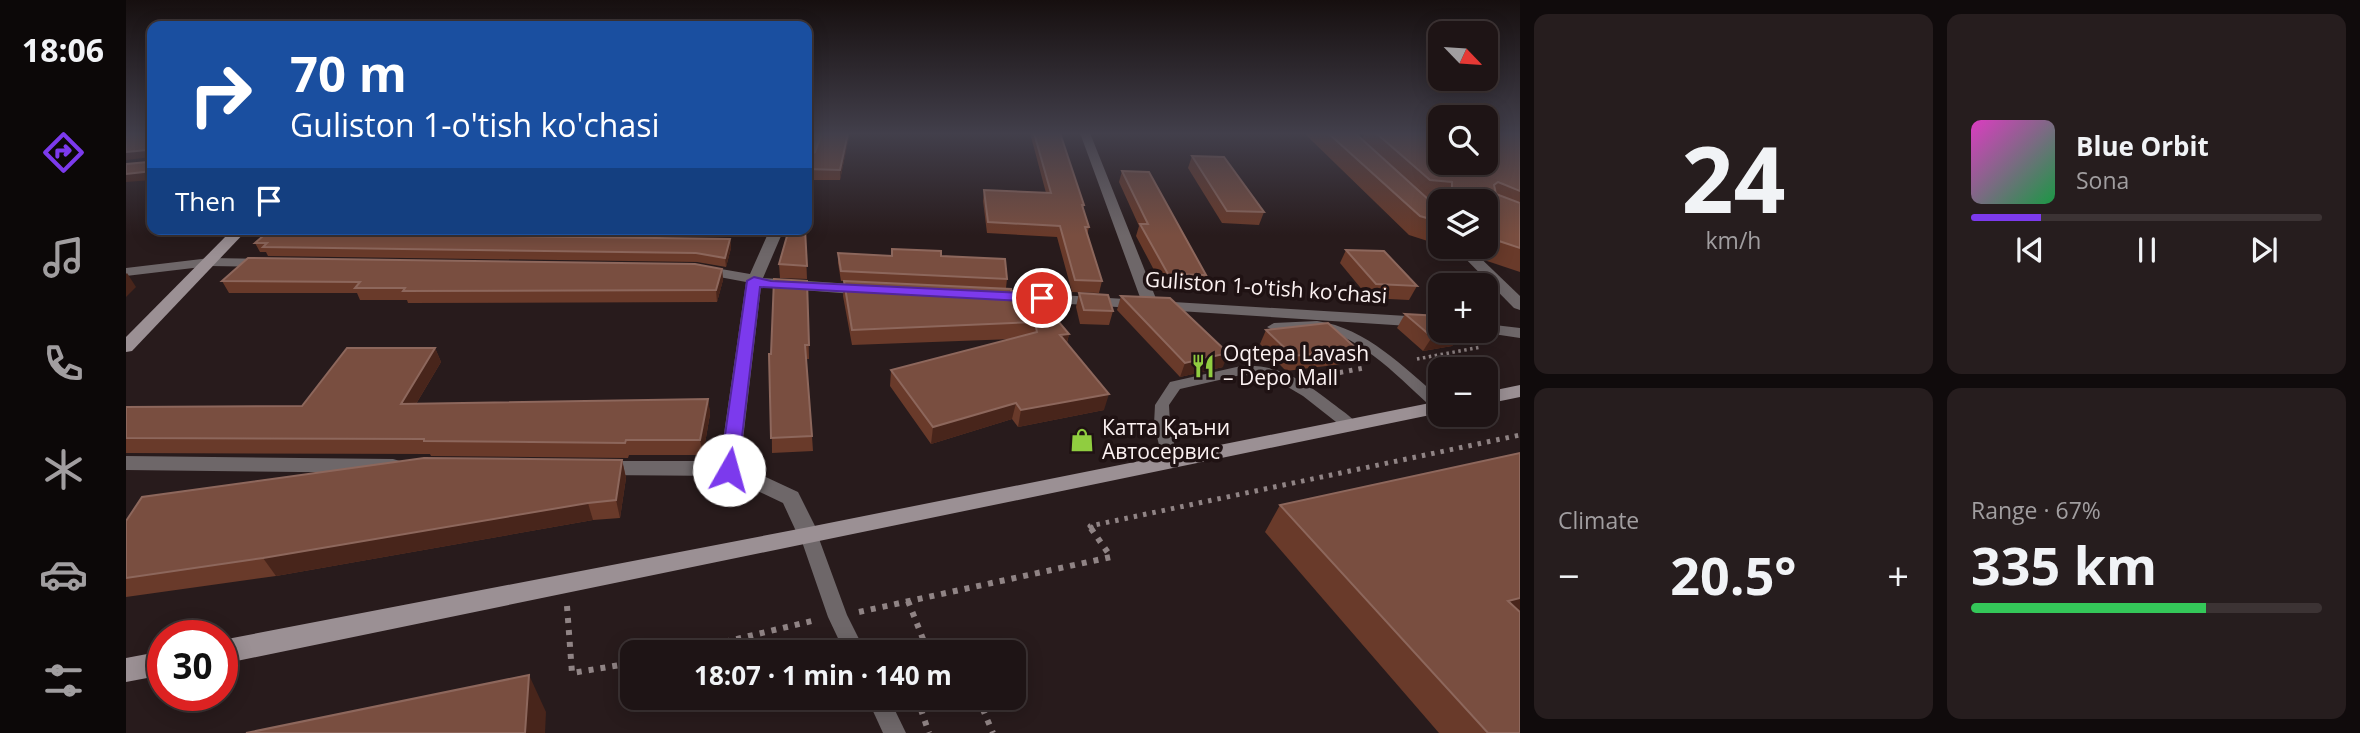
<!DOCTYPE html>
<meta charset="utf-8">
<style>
body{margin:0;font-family:"Open Sans",sans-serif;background:#261d1e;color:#f1f3f6;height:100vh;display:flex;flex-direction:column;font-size:26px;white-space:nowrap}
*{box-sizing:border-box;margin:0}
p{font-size:23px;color:#a19ea0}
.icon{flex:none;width:38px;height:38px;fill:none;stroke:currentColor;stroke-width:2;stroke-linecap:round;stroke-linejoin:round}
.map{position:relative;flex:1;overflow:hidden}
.details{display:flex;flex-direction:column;gap:14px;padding:14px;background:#100b0c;width:840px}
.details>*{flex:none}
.top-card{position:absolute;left:21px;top:21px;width:665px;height:214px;border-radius:14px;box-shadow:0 4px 18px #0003,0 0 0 2px #3c3334;background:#1a4fa0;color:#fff;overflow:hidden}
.needle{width:46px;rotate:115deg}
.tools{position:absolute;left:1302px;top:21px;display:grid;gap:14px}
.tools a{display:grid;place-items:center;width:70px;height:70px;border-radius:14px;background:#1e1415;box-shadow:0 4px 18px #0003,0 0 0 2px #3c3334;font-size:35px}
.speed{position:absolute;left:21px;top:620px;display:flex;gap:14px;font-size:35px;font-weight:700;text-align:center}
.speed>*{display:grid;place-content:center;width:91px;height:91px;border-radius:50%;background:#1e1415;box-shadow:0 4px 18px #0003,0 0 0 2px #3c3334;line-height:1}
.speed .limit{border:10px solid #d22;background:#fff;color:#111}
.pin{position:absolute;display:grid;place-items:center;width:60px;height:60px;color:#fff;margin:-30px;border:4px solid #fff;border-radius:50%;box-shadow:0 2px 7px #0007}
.me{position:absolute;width:77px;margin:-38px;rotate:7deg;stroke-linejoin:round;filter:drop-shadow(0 0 5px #0008)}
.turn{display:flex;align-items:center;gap:24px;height:147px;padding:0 28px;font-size:32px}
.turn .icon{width:91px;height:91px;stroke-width:2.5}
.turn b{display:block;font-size:49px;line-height:60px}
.then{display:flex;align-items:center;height:66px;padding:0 28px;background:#0003;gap:14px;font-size:26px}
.big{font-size:52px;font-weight:700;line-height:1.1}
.details .tile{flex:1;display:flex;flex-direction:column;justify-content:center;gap:10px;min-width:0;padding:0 24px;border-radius:14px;background:#261d1e}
.details .dial{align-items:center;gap:0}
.dial b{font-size:91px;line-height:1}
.song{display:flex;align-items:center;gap:21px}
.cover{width:84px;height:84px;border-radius:10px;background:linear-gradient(135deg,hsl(310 70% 55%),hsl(140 70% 35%))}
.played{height:7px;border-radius:4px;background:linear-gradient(90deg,#7c3aed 20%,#3c3334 20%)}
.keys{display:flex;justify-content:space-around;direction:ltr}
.heat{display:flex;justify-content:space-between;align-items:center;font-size:38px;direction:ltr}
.charge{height:10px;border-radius:5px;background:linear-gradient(90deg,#34c759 67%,#3c3334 0)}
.details .tiles{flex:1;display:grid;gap:14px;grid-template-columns:repeat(2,1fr)}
.trip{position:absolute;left:494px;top:640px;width:406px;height:70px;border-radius:14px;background:#1e1415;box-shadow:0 4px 18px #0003,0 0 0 2px #3c3334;font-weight:700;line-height:70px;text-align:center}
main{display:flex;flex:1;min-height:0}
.dock{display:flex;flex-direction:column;width:126px;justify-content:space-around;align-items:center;background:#0c0808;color:#a19ea0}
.dock .icon{width:49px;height:49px}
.dock .current{color:#7c3aed}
.dock b{font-size:32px;color:#f1f3f6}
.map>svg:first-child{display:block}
</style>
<main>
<nav class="dock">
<b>18:06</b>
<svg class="icon current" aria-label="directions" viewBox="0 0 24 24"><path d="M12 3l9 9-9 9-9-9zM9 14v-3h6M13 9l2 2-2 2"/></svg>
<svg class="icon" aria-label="music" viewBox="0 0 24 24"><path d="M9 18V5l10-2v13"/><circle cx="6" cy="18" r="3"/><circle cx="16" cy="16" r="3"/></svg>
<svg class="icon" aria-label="phone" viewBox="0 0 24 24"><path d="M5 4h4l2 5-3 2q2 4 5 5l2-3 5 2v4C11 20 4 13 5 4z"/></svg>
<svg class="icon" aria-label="climate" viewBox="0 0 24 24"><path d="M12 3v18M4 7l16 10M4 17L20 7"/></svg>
<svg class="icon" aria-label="car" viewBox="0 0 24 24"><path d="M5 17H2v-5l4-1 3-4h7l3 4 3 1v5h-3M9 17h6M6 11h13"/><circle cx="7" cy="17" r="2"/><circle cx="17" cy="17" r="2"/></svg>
<svg class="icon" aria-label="filters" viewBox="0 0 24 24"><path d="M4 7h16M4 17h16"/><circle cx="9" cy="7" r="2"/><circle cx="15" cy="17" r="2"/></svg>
</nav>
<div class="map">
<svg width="1394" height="733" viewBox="0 0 1394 733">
<rect width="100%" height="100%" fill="#281b1c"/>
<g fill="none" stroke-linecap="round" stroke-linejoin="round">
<!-- path-far2 -->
<polyline stroke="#908485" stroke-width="3.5" stroke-dasharray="2.5 3.5" stroke-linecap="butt" points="1291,359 1355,347"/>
<!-- path-far1 -->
<g stroke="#908485" stroke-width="5" stroke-dasharray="3.5 6" stroke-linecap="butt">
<polyline points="1195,376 1238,368"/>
<polyline points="966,528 964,526 1394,435"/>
</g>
<!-- path -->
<g stroke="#908485" stroke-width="6" stroke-dasharray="5 7" stroke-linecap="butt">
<polyline points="782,601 799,644 818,653"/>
<polyline points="441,606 446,673 506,663"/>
<polyline points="733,612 985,557 964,527"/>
<polyline points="552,653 690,620"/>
<polyline points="795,653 799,644"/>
<polyline points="791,698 803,733"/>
<polyline points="852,698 867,733"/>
</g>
<!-- lane -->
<g fill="#6e6769" fill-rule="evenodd">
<path d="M1191 321C1241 328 1278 368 1314 398V411L1309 410C1277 382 1235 335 1192 329 1178 327 1162 331 1148 331L1141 327 1148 323Z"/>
<path d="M1115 366C1151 363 1178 381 1206 403 1215 410 1225 416 1232 425L1229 429H1219L1177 396 1143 376 1115 375 1054 389 1043 405 1044 424 1052 462 1050 466H1038L1028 424 1029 405 1044 382Z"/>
<polygon points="683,529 689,531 692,536 721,615 740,653 719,653 702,617 674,536 677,531"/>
<polygon points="741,698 763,698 780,733 757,733"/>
</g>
<!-- street -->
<g fill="#6e6769" fill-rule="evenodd">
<polygon points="687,133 697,133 687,161 681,165 681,147"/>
<polygon points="954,133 964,133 1031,301 1314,318 1314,328 882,300 880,297 882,294 888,292 1015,300"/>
<polygon points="644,229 658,229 637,278 741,285 749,290 741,295 635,287 614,465 672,492 694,536 691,542 683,545 675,542 657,503 600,476 474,475 467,473 464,468 467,463 474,461 594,461 620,282 572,273 565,269 572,265 624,274"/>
<polygon points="1328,247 1343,247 1394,296 1394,310 1388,308"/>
<polygon points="84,258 138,259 145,263 138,267 84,266 0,276 0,268"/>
<polygon points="1360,324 1394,328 1394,338 1354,332 1353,331 1360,331"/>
<polygon points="0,456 267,459 274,461 277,466 274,471 267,473 0,470"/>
</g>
<!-- secondary -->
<g fill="#9b9094" fill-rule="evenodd">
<polygon points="107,229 122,229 6,351 0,352 0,337"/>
<polygon points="1394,385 1394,397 1360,404 1360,392"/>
<polygon points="1314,401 1314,413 96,664 96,640 683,527"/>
<polygon points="37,651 37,675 0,682 0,658"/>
</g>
</g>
<!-- wall -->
<g fill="#693a2a" fill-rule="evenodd">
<polygon points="904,133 934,133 958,205 957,209 963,227 961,235 976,281 973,293 946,292 931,237 861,233 857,201 858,190 920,193"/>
<polygon points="970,133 1000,133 999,134"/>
<path d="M1178 133H1229L1236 139 1239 133H1394V272L1361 261 1346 247H1360V201H1314V245L1283 235ZM1302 199 1313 200 1310 206Z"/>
<polygon points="723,136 714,180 681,180 681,157"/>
<polygon points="1066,156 1138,212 1133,225 1096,223 1062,168"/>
<polygon points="996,171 1080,275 1076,287 1037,287 1010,236 1013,226 993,182"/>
<polygon points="252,229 247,235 604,239 605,248 600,267 571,262 142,256 140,252 134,252 129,243"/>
<polygon points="679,229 681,279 654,278 653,264"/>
<polygon points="1220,250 1291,286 1283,300 1243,298 1214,263"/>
<polygon points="712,253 766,256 815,256 881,279 880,288 943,334 941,343 978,410 892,427 886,419 805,444 764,386 765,370 887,339 726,345 717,296 718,281 715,281 712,263"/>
<polygon points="596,269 597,280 591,302 282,303 281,300 234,300 231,293 103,293 96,281"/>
<polygon points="681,281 683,359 680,359 686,436 687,451 646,453 645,354"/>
<polygon points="953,293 987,311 983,325 954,324 950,307"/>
<polygon points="995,296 1097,367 1054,377 991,310"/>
<polygon points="1279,314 1335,332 1326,346 1297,351 1271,328"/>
<polygon points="1140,330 1231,349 1224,363 1160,371 1134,344"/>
<polygon points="309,348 315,362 290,404 582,399 584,414 577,455 503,455 502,458 305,456 304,454 0,453 0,407 176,406"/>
<polygon points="496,460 500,478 494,518 467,520 150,576 0,597 0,521"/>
<polygon points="1154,505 1394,733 1313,733 1139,532"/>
</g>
<!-- shaded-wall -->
<g fill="#48251b">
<polygon points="722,133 723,133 723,136 714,180 714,170"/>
<polygon points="21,150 26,157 0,160 0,152"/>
<polygon points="26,171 26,180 0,182 0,174"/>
<polygon points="239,229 252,229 238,244 234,234"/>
<polygon points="604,239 605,248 600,267 599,258"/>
<polygon points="596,269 597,280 591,302 590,290"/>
<polygon points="1,273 10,287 0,297 0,274"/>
<polygon points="1335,332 1326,346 1297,351 1306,337"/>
<polygon points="943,334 939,349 934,335"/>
<polygon points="309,348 315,362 281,419 275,404"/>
<polygon points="1102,353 1097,367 1054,377 1059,363"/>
<polygon points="983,394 978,410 892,427 895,410"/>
<polygon points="582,399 584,414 577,455 574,440"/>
<polygon points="890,403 886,419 805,444 807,427"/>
<polygon points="496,460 500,478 494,518 490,500"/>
<polygon points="462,503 467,520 150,576 137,558"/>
<polygon points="1394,598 1394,618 1382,601"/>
<polygon points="403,675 420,712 419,733 399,733"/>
</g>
<!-- building -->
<g fill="#794e40" stroke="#8d675c" stroke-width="2">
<polygon points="0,133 26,133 26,171 0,174 0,164 22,162 24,159 21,150 0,152"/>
<polygon points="696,133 722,133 714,170 681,169 681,157 689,152"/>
<polygon points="908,133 934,133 958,205 956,205 963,227 959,227 976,281 949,280 934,226 862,222 858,190 925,193"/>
<polygon points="1202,133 1229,133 1314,210 1314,222 1294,216"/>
<polygon points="1250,133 1314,133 1314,163 1360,163 1360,133 1394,133 1394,191 1372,182 1368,185 1370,194 1394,203 1394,248 1373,241 1360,230 1360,201 1327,201 1317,192 1326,192 1326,182 1304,180"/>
<polygon points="1066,156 1098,157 1138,212 1101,211"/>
<polygon points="996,171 1023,172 1080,275 1042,274 1014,224 1022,224"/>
<polygon points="145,229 239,229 234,234 604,239 599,258 570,253 137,247 141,243 129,243"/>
<polygon points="663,229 679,229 681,266 653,264"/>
<polygon points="766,249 815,251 815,256 879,259 881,279 715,271 712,253 766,256"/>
<polygon points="1220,250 1258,251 1291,286 1250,284"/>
<polygon points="122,258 569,264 596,269 590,290 277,291 279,288 229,288 234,282 96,281"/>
<polygon points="648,279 681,281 683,345 679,345 686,436 645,438 643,354 645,354"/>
<polygon points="718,281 885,289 885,291 905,289 943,334 934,335 983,394 895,410 890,403 807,427 765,370 911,332 909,322 726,330"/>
<polygon points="953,293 982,295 987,311 958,310"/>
<polygon points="995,296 1044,298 1102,353 1059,363"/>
<polygon points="1279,314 1314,316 1314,331 1334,331 1335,332 1306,337"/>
<polygon points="1202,323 1231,349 1167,356 1140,330"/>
<polygon points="221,348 309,348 275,404 582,399 574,440 500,440 499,443 298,441 298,439 0,438 0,407 176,406"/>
<polygon points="1394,453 1394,598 1382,601 1394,612 1394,733 1362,733 1154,505"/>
<polygon points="298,458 496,460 490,500 462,503 137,558 0,578 0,521 16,497"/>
<polygon points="403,675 399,733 120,733"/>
</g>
<!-- sky -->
<linearGradient id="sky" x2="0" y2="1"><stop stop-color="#160f0f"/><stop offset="0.57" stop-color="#423f4b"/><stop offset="1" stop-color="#423f4b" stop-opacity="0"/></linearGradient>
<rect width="1394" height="235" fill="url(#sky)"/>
<!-- route -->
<polygon fill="#7c3aed" stroke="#51269a" stroke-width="2" points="628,277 645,281 916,294 923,298 916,302 634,287 612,470 610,474 597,474 594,470 621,281"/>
<!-- icons -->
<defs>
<g id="restaurant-bare" transform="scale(1.89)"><path d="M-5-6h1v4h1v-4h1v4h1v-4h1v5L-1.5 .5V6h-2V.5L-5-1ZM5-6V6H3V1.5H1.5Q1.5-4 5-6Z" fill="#90cd40" stroke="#1f1213" stroke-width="2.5" paint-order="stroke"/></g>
<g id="shop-bare" transform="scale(1.89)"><path d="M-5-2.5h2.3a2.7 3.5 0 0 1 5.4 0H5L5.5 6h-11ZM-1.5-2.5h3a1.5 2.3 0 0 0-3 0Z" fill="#90cd40" stroke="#1f1213" stroke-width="2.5" paint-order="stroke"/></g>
</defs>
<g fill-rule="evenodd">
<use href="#restaurant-bare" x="1077" y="366"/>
<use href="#shop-bare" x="956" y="440"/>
</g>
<g text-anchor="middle" stroke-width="7" stroke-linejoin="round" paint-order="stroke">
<!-- street labels -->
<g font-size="21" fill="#fcf2f2" stroke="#1f1213">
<text transform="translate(1140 288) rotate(4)" y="7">Guliston 1-o'tish ko'chasi</text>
</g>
<!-- poi labels -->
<g font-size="21" fill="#fcf2f2" stroke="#1f1213" text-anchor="start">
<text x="1097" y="361">Oqtepa Lavash<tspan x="1097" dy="24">– Depo Mall</tspan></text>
<text x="976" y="435">Катта Қаъни<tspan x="976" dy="24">Автосервис</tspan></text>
</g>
</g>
</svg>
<div class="tools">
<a><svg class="needle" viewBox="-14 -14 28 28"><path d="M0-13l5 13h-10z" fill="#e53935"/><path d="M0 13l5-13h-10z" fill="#a19ea0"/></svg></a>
<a><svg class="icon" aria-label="search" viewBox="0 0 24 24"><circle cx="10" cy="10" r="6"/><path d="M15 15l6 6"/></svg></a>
<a><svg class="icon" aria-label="layers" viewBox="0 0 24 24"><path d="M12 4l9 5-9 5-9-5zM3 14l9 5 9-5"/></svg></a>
<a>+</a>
<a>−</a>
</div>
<div class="speed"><div class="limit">30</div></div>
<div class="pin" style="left:916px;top:298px;background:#d93025"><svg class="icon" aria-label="arrive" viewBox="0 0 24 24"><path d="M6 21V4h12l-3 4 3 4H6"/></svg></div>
<svg class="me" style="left:603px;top:470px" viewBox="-20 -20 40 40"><circle r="19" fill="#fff"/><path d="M0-13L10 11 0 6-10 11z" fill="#7c3aed"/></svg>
<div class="trip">18:07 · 1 min · 140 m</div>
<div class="top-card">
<div class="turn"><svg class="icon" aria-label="right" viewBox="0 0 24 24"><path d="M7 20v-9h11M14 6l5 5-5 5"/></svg><div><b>70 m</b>Guliston 1-o'tish ko'chasi</div></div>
<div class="then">Then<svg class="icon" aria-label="arrive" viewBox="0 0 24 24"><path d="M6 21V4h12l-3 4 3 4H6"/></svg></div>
</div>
</div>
<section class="details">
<div class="tiles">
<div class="tile dial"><b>24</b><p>km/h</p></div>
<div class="tile">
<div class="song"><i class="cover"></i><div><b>Blue Orbit</b><p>Sona</p></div></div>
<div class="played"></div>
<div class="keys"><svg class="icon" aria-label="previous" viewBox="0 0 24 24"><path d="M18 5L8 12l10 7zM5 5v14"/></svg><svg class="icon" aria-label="pause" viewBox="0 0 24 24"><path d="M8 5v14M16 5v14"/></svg><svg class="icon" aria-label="next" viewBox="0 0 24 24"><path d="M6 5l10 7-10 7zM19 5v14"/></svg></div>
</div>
<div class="tile"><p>Climate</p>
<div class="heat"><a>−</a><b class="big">20.5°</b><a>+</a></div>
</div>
<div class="tile"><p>Range · 67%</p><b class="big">335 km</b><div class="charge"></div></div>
</div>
</section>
</main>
